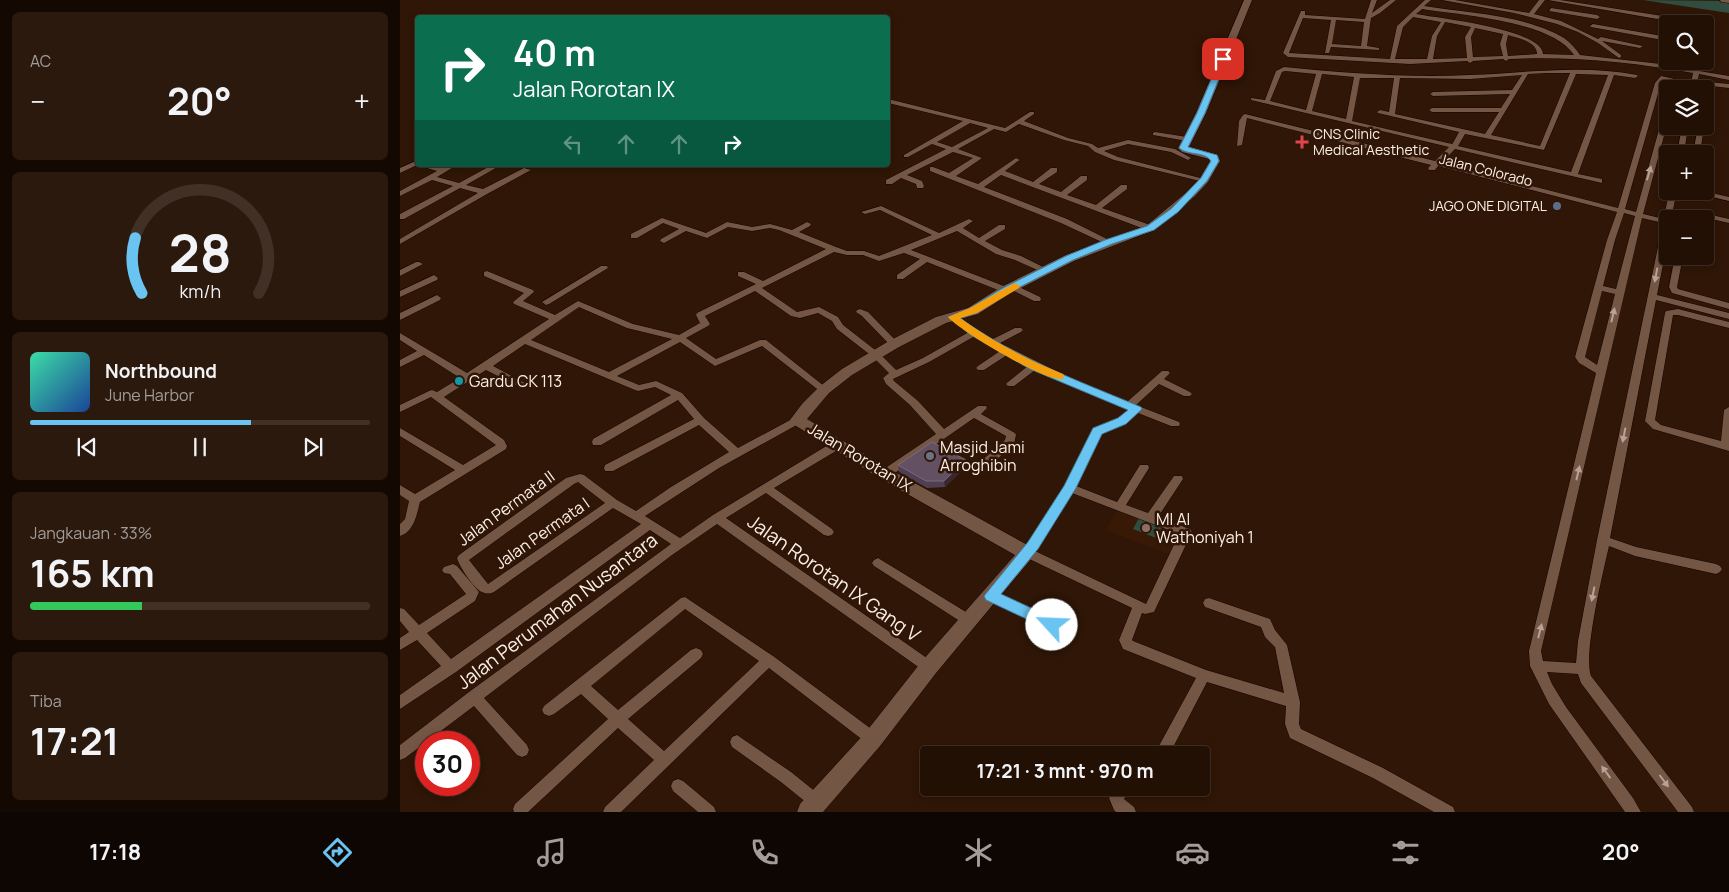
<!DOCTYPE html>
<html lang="id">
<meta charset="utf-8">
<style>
body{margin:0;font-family:Manrope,sans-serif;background:#2b190e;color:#f1f3f6;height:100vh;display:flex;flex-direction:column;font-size:19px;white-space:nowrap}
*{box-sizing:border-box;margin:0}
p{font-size:16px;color:#a39d9a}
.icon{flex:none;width:28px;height:28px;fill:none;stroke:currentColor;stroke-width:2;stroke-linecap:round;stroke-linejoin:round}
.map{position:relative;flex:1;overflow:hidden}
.details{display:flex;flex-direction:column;gap:12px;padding:12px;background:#130902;width:400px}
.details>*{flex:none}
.guide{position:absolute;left:15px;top:15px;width:475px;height:152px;border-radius:5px;box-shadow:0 2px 8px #0003,0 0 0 1px #403026;background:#0b6e4f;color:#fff;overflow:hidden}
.fabs{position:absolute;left:1259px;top:15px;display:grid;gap:10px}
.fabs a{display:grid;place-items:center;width:55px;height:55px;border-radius:5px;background:#231004;box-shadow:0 2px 8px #0003,0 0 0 1px #403026;font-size:25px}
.speed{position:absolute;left:15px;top:731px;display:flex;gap:10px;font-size:25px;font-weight:700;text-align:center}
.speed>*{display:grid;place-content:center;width:65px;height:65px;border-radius:50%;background:#231004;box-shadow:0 2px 8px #0003,0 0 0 1px #403026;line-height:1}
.speed .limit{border:8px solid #d22;background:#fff;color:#111}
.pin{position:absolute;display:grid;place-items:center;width:42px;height:42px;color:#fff;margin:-21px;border-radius:10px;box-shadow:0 2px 8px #0006}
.me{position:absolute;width:55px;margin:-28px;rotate:295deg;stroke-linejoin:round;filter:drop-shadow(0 0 4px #0008)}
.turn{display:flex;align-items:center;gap:18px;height:105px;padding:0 15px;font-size:22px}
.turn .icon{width:65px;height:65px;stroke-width:2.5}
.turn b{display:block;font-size:35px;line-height:42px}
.lanes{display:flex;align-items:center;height:48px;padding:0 15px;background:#0003;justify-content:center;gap:25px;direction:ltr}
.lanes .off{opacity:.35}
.big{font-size:38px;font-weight:700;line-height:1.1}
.details .widget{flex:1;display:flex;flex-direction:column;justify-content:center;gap:8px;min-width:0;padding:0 18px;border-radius:8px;background:#2b190e}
.details .dial{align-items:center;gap:0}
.dial svg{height:130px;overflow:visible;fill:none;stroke:#403026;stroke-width:7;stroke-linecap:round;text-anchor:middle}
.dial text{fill:#f1f3f6;stroke:none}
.song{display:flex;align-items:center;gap:15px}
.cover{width:60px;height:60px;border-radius:8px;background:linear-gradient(135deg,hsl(160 70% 55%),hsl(220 70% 35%))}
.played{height:5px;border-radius:2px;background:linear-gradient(90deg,#69c4f1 65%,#403026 65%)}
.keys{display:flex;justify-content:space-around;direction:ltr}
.heat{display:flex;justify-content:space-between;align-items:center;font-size:28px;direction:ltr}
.charge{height:8px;border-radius:4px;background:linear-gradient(90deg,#34c759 33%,#403026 0)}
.trip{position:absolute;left:520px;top:746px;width:290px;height:50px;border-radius:5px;background:#231004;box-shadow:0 2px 8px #0003,0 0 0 1px #403026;font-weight:700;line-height:50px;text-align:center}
.dock{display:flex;height:80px;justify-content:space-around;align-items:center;background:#0e0602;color:#a39d9a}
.dock .icon{width:35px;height:35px}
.dock .current{color:#69c4f1}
.dock b{font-size:22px;color:#f1f3f6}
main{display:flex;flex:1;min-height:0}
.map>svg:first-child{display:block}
</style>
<main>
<section class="details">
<div class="widget"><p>AC</p>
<div class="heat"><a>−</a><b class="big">20°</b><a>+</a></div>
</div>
<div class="widget dial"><svg viewBox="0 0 100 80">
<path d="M14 69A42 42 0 1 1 86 69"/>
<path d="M14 69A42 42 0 0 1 10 35" stroke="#69c4f1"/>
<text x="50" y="56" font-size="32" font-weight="700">28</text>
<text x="50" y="72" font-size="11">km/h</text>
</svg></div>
<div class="widget">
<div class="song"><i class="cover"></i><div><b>Northbound</b><p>June Harbor</p></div></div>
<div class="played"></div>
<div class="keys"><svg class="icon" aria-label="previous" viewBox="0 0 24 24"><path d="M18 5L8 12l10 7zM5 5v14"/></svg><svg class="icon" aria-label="pause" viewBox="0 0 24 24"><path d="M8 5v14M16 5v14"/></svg><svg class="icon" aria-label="next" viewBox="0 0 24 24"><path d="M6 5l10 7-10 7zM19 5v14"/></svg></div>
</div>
<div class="widget"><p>Jangkauan · 33%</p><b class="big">165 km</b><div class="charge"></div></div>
<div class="widget"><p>Tiba</p><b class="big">17:21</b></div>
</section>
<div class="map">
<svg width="1329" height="812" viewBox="0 0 1329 812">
<rect width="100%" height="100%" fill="#2f1606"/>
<!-- built -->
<polygon fill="#381905" points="723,502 788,526 771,555 705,530"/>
<!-- green -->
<g fill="#314d40">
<polygon points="1243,0 1329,1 1329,13"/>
<polygon points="740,516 763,525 756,538 733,529"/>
</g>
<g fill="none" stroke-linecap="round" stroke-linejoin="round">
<!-- street casing -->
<g stroke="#160200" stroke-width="1">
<g id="street">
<path d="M971 0H977L972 13 990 0H996L980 13 971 18 967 46 979 48V50L931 47 929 53H925L931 20 903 18 889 53 990 59 997 26 1025 0H1031L1024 6C1068 13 1126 15 1164 38 1171 43 1176 49 1180 55L1261 64 1265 50 1268 48 1266 65 1293 70 1295 61H1301L1299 71 1329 76V80L1299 74 1296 89H1290L1293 73C1232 62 1170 56 1109 59L1106 61 1103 59 1073 61 1070 63 1067 61 1010 64 888 57 883 53 901 11H905V15L965 19ZM1022 9C1061 15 1152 21 1174 55L1143 54C1142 29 1037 18 1016 14ZM1013 17 1041 22 1032 36 1027 59H995L1003 27ZM936 20 964 22 961 46 932 44ZM1045 22 1071 27 1065 37 1067 58 1033 59 1037 36ZM1075 28 1103 34 1100 44 1103 56 1073 57 1071 37ZM1108 35C1118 38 1137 42 1137 54L1108 56 1106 44Z"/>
<polygon points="1042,0 1055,0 1129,13 1139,0 1145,0 1134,14 1161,21 1198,39 1201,37 1243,46 1240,48 1202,41 1221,55 1221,57 1219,58 1198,43 1178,32 1157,24 1114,13"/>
<polygon points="1148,0 1160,0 1269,17 1276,19 1277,24 1271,24 1271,21 1269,21"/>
<polygon points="1151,8 1197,15 1200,17 1197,19 1149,11"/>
<polygon points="1288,17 1308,22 1308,29 1305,31 1305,24 1290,21 1289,24 1283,24"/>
<polygon points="1193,24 1268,37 1268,41 1191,27 1190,26"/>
<path d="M884 67C946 73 1008 78 1070 75 1126 73 1182 64 1237 75L1238 76 1235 78 1214 75 1178 174 1202 179V183L1055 149 1041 163 1218 208 1255 83 1261 76 1279 80 1276 82 1263 80 1261 83 1225 209 1236 212 1265 108 1268 106V121L1243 214 1264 219 1269 191H1277L1271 219H1268V239L1257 295 1329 313V319L1256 300 1210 538 1236 547 1316 564 1320 566 1322 569 1320 572 1316 574 1235 556 1209 546C1203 573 1183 654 1191 676L1292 807 1294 812H1278L1181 683 1178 674 1147 672 1152 684 1166 707 1233 798 1241 812H1225L1149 704 1130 666 1129 651 1196 373 1179 363 1175 357 1207 240 1217 212 1038 166 1035 170H1029L1028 168 1031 165 847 118 842 145 837 146 839 121 843 115 845 114 1035 161 1049 147 851 100V98L865 100 876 71ZM885 71 916 74 906 110 870 101 882 72ZM1147 73H1170L1140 146 1091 135 1128 74ZM922 74 954 77 946 119 912 111ZM1176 74 1208 75 1171 172 1058 146 1065 134 1144 150ZM1122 75 1112 90 1033 92 1030 94 1033 96 1110 94 1101 108H1032L1029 110 1032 112H1099L1085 134 995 114 1000 78 1070 79ZM960 78H994L989 112 980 110 977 112 978 113 1059 132 1053 143 1052 144 952 121ZM1224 213 1235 216 1216 289 1203 286 1215 240ZM1242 218 1263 223 1197 540 1178 641 1176 663 1143 661 1141 651ZM1202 291 1215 294 1197 365 1185 357Z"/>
<polygon points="1308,82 1329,84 1329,88 1311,86 1308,103 1305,105 1305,84"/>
<path d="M488 99 605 128 630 112H634V114L624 121 668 138 692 144 698 148 728 140 775 149 791 158 788 160 771 152 728 144 704 151 718 157 808 180 804 182 714 160 695 152 688 146 664 140 619 124 606 132 594 129 558 149 582 158 556 176 578 184 616 158 620 160 618 161 605 171 633 182 651 168H657V172L639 184 661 192 681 176H687V180L667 195 696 205 721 185H727V189L702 208 753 226V230H747L601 175 584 187 667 219 713 242 712 244H706L661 223 530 171V167H533L549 173 573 158 553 152 507 175 522 181 524 186 523 188H517L516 184 501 178 492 184H486V180L546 149 532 144 508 157H504V155L563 121 488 103ZM570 123 588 128 552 147 537 142Z"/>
<polygon points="1282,126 1288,126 1284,154 1277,154"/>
<polygon points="1298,126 1304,126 1300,154 1293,154"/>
<polygon points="755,132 787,137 790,139 787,141 753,135 753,133"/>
<polygon points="18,160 18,165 31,165 43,168 48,165 57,165 37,177 59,183 92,165 101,165 66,185 83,189 124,168 131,170 87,194 0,244 0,239 78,193 60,188 4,219 0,219 0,214 53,186 32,180 0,196 0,191 37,171 17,165 0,173 0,168"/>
<polygon points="1288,191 1303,191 1329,197 1329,201"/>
<path d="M481 206 539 233 569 219 573 221 563 228 579 238 599 225H605V229L585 241 602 250 621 256 649 270 645 273 642 272 615 260 596 254 557 231 511 250 609 288 610 290 609 292H603L527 262 503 279H497V275L520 259 504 253 479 261 463 255H447L434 252 362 288 397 312 419 307 438 317 443 325 479 353 496 370 523 358 569 332 550 319 549 317 550 315 553 314 593 339 615 328H621L623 330 621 332 600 343 664 375 727 402 762 371H768L770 373 764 379 790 392 792 394 790 396H784L759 384 736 405 779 422 780 424 779 426H771L738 413 726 423 700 435 676 486 717 502 740 465H748L749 468 726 505 748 513 774 476H782L783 479 758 517 790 529 792 532 754 612 745 614 742 613 732 640 733 641 806 670 884 693 875 647 865 637 861 627 805 607 803 603 805 599 809 598 870 619 875 630 887 645 900 702 899 724 901 729 983 768 1053 807 1055 812H1034L973 778 890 738 885 724 886 706 807 682 769 755H754L796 678 723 649 719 640 732 608 623 556 621 553 643 523 661 494 692 431 718 419 729 410 635 370 614 386H608L606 384 608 382 628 366 607 355 584 370H578L576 368 578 366 600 351 575 336 529 362 493 379 494 381 518 401 544 429 578 406H586L587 408 581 414 615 433 616 435 614 444 583 472C577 473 571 471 568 466L569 463 573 462 578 464 605 440 606 436 574 418 489 477H481L480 474 481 471 536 434 510 405 486 384 483 378 489 373 473 357 437 329 432 321 418 313 400 318 391 316 355 291 305 316 310 324 308 326 286 338 316 359 360 340H366L429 390 424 393 421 392 362 346 315 366 280 342 217 376 239 385 256 381 282 393 304 418 338 448 394 418 398 417 403 420 402 422 319 468 245 516 280 538 313 515 433 442H441L442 445 441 448 374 488 432 529 434 532 432 535 428 536 424 535 366 493 326 518 534 663 536 667 534 671 529 673 524 671 317 524 272 555 84 698 127 745 129 750 127 755 122 757 117 755 74 706 5 758 0 760V745L69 692 271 544 250 530 56 672 0 709V695L41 666 17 640 0 650V638L9 632 0 621V608L4 609 19 625 66 594 50 574 44 573 42 570 44 567 53 564 57 566 79 592 75 601 27 633 51 659 241 524 213 508 94 592C90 594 86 594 82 592 74 589 59 566 57 558L59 555 166 478 180 474 184 475 217 500 236 511 271 487 329 452 299 425 213 471H205L204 468 205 465 294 419 278 400 201 445H193L192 442 193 439 271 395 255 387 238 391 235 390 125 344 93 366 125 383 127 385 125 387H119L86 370 44 397 104 440 107 446 106 449 20 502C17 514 14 532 0 536V524L5 519 9 501 0 495V485L15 494 55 470 0 436V428L63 465 96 445 31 397 0 412V405L29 391 32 390 37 392 60 378 24 355 0 367V360L17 351 0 340V333L67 373 149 319 114 304 113 302 124 293 84 276V272L87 271 133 290 134 292 123 301 155 315 178 301 233 324 279 335 300 323 296 315 297 313 356 284 338 276V272H344L363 281 426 249 379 230 370 228 352 231 328 227 307 238 286 231 264 243 260 241 261 239 279 229 263 223 237 238H231V234L262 218 306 233 327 222 352 227 370 224 392 230 407 222 411 224 410 226 399 232 436 247 447 251H464L479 256 532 235 480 210 465 214 461 212ZM179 307 227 328 272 339 209 372 131 340ZM178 482 205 503 88 584 69 560 174 484ZM672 493 779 534 746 604 635 551 651 529Z"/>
<polygon points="1294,211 1329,219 1329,223 1294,215 1290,216 1290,219 1282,219 1284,213"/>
<polygon points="1275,256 1283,256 1277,287 1278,289 1329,303 1329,309 1272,293 1269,287"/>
<polygon points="16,262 19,262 23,264 0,276 0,270"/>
<polygon points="201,266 207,266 208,268 149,304 146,305 142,302"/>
<polygon points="34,275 38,278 37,280 0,297 0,291"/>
<polygon points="613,284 640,297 641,299 640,301 634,301 610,289 609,287 610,285"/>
<polygon points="37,295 41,298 40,300 0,320 0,313"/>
<polygon points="460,309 468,312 497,342 499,344 497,346 491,346 462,316 456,312 457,310"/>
<polygon points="1278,309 1329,322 1329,328 1278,315 1273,315 1255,420 1261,425 1321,441 1324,410 1329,407 1329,451 1253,429 1245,421 1265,313 1266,311"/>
<polygon points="478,558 574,617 576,621 574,625 570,626 566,625 474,566 472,563 474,560"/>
<polygon points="591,591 656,621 658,625 656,629 652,630 648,629 587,600 585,596 587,592"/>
<path d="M285 597 373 656 478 734 480 739 478 744 473 745 468 744 369 668 221 812H203L205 807 254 760 218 728 128 812H114L113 809 115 804 208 719 181 694 154 714 149 716 144 714 142 710 144 706 281 598ZM285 609 359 661 264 751 228 719 301 658 303 654 301 650 296 648 291 650 218 710 191 686Z"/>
<polygon points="337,735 391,772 422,797 424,802 422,807 417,809 412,807 381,782 332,747 330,742 332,737"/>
<polygon points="278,779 283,781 314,807 316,812 298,812 273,791 271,786 273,781"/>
<polygon points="715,788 731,788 724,799 734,807 736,812 716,812 714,810 709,798"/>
</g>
</g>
<!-- secondary casing -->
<g stroke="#160200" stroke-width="1">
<g id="secondary">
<polygon points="844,0 852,0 806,113 789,147 818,155 820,161 808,182 795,196 754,230 674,261 611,293 578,314 546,323 499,347 452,375 429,393 407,419 491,470 633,548 636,553 536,673 480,746 423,812 397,812 400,804 466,732 522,661 615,555 479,478 393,424 390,420 402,404 419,387 442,369 489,341 536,317 568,308 601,287 666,255 746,226 787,192 800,178 810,161 809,159 782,152 778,148 796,113"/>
<polygon points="1320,0 1329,0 1329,3 1321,2"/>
</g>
</g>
<!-- street -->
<use href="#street" fill="#745645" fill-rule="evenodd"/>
<!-- secondary -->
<use href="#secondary" fill="#745645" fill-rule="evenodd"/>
</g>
<!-- wall -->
<polygon fill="#503e53" points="498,465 566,467 545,487 527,488 499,472"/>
<!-- shaded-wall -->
<polygon fill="#3b262e" points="566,460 566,467 545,487 544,481"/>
<!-- building -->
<polygon fill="#635163" stroke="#7b6a77" points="532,442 566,460 544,481 526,481 498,465"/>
<!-- one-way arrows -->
<defs><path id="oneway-solid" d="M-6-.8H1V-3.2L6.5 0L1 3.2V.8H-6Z" transform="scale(1.25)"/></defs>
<g fill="#b8a296">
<use href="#oneway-solid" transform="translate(1249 173) rotate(-74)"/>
<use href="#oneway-solid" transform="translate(1256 275) rotate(101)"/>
<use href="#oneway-solid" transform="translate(1213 315) rotate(-77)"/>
<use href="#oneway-solid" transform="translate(1224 435) rotate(101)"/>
<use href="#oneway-solid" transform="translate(1178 473) rotate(-77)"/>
<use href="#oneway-solid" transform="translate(1193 594) rotate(101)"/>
<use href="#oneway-solid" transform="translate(1140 631) rotate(-76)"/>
<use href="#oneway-solid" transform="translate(1206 772) rotate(-126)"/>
<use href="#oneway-solid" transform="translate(1264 781) rotate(53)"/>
</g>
<!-- route -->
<path fill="#69c4f1" stroke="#447f9d" d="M823 57 827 59 805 113 788 147 817 155 819 161 807 181 778 212 754 230 712 244 673 260 610 292 577 313 560 318C615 358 679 381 741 407L742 409 726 424 702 434 676 488 638 549 601 594 657 620 659 625 657 629 652 631 586 600 584 596 628 542 664 486 693 428 718 418 728 410 630 369 571 335 548 317 570 308 603 288 666 256 705 240 747 226 771 209 801 178 811 161C805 151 788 156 779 148L797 113 820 59Z"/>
<!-- slow -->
<path fill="#f59e0b" d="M615 283 620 286 619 288 577 313 560 318C592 341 627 360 663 374L664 376 663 379C647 383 560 331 548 317L570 308Z"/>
<!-- markers -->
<path fill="#e0444e" stroke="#2f1606" stroke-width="2" d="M899.5 134.5h5v5h5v5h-5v5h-5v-5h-5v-5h5z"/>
<circle fill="#5c6f8a" stroke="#2f1606" stroke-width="2" cx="1157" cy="206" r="5"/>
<circle fill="#0f9aa8" stroke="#2f1606" stroke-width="2" cx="59" cy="381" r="5"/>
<circle fill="#6b7280" stroke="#2f1606" stroke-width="2" cx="530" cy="456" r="5"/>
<circle fill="#8d6e63" stroke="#2f1606" stroke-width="2" cx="746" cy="528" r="5"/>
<g text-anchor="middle" stroke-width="5" stroke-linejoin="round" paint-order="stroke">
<!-- far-poi labels -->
<g font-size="14" fill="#fdefe6" stroke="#2f1606" text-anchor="start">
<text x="913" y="139">CNS Clinic<tspan x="913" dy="16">Medical Aesthetic</tspan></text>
<text x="1147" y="211" text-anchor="end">JAGO ONE DIGITAL</text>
</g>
<!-- far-street labels -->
<g font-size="14" fill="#fdefe6" stroke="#2f1606">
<text transform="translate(1086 170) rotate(14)" y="5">Jalan Colorado</text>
</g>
<!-- poi labels -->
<g font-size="16" fill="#fdefe6" stroke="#2f1606" text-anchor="start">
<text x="69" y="387">Gardu CK 113</text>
<text x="540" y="453">Masjid Jami<tspan x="540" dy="18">Arroghibin</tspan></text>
<text x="756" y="525">MI Al<tspan x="756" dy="18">Wathoniyah 1</tspan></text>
</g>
<!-- street labels -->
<g font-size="16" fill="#fdefe6" stroke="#2f1606">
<text transform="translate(460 457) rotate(31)" y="6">Jalan Rorotan IX</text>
<text transform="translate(106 508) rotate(-36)" y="6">Jalan Permata II</text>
<text transform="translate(142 533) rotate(-35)" y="6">Jalan Permata I</text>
</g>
<!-- near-street labels -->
<g font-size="19" fill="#fdefe6" stroke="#2f1606">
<text transform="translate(434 578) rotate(35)" y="7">Jalan Rorotan IX Gang V</text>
<text transform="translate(157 611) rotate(-37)" y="7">Jalan Perumahan Nusantara</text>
</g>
</g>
</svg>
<div class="fabs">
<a><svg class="icon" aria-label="search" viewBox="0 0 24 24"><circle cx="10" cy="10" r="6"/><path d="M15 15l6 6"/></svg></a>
<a><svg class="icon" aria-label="layers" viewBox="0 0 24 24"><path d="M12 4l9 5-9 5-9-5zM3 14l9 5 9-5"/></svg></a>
<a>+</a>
<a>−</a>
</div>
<div class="speed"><div class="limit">30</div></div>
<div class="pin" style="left:823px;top:59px;background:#d93025"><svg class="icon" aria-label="arrive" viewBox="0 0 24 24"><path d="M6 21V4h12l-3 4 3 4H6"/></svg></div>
<svg class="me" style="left:652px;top:625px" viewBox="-20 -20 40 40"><circle r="19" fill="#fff"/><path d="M0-13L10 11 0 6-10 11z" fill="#69c4f1"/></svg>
<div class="trip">17:21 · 3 mnt · 970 m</div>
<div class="guide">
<div class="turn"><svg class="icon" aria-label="right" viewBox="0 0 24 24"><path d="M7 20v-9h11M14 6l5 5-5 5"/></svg><div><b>40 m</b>Jalan Rorotan IX</div></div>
<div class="lanes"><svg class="icon off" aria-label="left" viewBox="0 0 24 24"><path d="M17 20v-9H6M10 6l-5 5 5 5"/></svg><svg class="icon off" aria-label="ahead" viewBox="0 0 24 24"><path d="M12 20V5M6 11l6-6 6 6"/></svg><svg class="icon off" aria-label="ahead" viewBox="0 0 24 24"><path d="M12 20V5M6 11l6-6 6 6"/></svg><svg class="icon" aria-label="right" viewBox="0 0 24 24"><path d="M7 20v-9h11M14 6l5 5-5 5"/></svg></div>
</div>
</div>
</main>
<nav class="dock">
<b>17:18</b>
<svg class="icon current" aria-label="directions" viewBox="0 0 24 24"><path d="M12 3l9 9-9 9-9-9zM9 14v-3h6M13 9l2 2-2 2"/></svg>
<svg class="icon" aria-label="music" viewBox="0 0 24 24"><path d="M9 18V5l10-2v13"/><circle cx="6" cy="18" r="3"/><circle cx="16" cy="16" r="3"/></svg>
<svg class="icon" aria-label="phone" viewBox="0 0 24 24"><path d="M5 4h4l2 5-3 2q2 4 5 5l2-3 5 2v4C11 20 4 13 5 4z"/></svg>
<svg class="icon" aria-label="climate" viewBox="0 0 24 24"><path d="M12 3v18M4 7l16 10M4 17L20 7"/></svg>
<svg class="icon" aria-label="car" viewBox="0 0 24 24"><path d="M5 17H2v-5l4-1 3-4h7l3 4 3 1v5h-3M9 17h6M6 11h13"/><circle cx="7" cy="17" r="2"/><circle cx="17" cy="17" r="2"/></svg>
<svg class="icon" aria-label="filters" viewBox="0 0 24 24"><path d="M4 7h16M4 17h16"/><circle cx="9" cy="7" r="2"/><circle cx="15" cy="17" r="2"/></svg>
<b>20°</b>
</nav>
